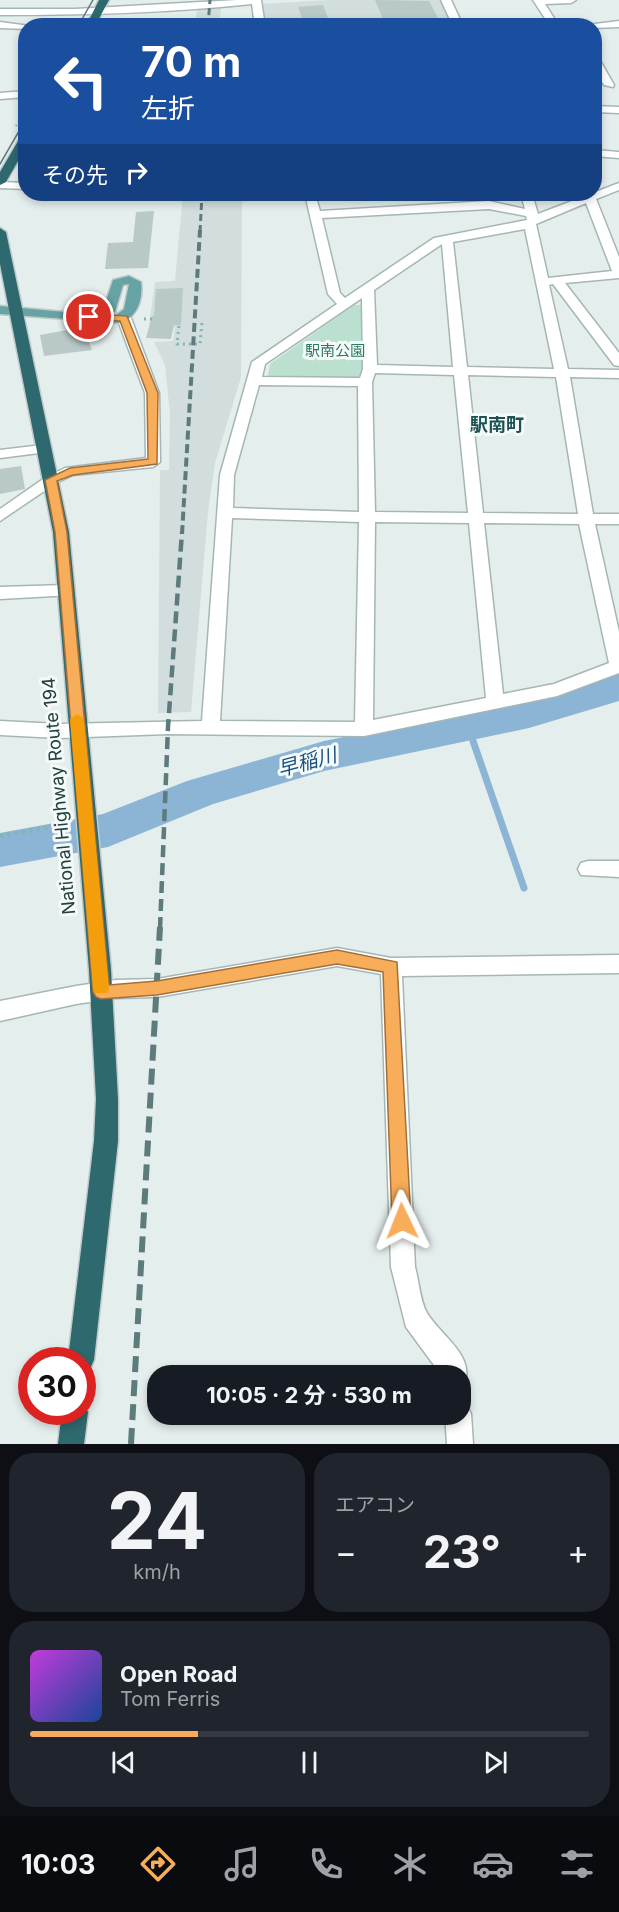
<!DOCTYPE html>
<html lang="ja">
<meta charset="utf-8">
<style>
body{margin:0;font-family:Inter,"Noto Sans JP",sans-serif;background:#20242c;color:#f1f3f6;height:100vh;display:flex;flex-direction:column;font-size:22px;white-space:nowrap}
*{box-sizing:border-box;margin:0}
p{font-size:20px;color:#9ea1a6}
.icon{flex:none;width:33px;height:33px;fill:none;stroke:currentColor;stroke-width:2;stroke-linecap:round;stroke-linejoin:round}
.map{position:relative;height:1444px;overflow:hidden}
.details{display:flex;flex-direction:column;gap:9px;padding:9px;background:#0d0f14;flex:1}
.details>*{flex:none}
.top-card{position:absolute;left:18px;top:18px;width:584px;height:183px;border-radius:24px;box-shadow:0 3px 9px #0003;background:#1a4fa0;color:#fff;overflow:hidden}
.speed{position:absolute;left:18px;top:1347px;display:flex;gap:12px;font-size:30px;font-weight:700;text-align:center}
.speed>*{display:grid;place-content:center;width:78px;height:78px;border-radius:50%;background:#171b24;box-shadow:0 3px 9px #0003;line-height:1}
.speed .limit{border:9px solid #d22;background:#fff;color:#111}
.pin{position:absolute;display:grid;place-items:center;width:51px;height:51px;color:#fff;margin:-26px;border:3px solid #fff;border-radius:50%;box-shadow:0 2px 6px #0007}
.me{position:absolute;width:66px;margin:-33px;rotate:358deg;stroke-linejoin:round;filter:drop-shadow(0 0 4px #0008)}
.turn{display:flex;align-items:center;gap:21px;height:126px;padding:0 24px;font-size:27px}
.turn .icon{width:78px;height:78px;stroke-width:2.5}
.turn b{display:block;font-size:42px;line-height:51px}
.then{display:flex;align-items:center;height:57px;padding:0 24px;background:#0003;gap:12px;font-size:22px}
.big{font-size:45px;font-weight:700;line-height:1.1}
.details .widget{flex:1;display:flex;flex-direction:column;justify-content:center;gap:9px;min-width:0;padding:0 21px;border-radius:24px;background:#20242c}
.details .dial{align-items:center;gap:0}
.dial b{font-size:78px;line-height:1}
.song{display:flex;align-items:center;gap:18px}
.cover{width:72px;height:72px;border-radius:9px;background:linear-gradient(135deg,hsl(290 70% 55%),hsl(220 70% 35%))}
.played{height:6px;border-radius:3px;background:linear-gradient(90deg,#f7ad59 30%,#363941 30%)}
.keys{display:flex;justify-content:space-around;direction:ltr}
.heat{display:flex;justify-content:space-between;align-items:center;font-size:33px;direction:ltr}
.details .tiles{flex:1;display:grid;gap:9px;grid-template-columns:1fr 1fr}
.widget:last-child{grid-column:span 2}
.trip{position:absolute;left:147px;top:1365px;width:324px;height:60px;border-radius:24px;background:#171b24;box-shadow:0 3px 9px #0003;font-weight:700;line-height:60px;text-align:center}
.tabs{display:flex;height:96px;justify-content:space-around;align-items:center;background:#090b0e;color:#9ea1a6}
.tabs .icon{width:42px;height:42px}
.tabs .on{color:#f7ad59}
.tabs b{font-size:27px;color:#f1f3f6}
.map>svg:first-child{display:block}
</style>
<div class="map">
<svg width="619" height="1444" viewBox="0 0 619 1444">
<rect width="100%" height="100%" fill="#e4eeec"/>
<!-- built -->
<g fill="#d2dedd">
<polygon points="329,0 444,0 455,25 265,25 259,4"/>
<polygon points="221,8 219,25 195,25 197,10"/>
<polygon points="183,194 242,194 241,377 215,463 208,512 191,712 158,713 160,470 169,470 170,414 165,365 154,342 173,341 175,327 149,326 155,282 175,281"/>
</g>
<!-- green -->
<polygon fill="#bce0d0" points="354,305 362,305 362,375 354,378 268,376 270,364"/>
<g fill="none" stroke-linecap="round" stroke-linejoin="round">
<!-- stream -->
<polyline stroke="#8bb4d5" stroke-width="7" points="473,741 524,888"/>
<!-- river -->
<polygon fill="#8bb4d5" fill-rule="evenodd" points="619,673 619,701 529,728 324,771 213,804 108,847 0,867 0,833 103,814 187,781 324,741 529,700"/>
</g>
<!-- building -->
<g fill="#b9c9c7">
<polygon points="375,0 429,1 442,26 386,26"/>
<polygon points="323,5 331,26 305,26 298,7"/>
<polygon points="154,211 148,268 105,269 108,243 133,242 136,212"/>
<polygon points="183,288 181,325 174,325 171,339 146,338 152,316 154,316 156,289"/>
<polygon points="83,327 92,350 44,356 40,335"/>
<polygon points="21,466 25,489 0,494 0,469"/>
</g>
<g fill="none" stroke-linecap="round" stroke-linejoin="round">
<!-- minor casing -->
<g stroke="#a6b6b5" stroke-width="3">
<g id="minor">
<path d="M237 0H261L265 26H255L252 4C168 13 84 15 0 15V9H75Z"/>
<polygon points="441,0 451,0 463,26 453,26"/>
<polygon points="533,0 576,0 571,3 545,4 559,26 550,26"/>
<polygon points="161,20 167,20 168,26 158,26"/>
<polygon points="122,21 126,26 117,26 119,22"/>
<polygon points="619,21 619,27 594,28 594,26 579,26"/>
<polygon points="0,22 30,26 26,26 26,29 0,28"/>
<polygon points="594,56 598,57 614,85 613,87 604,85 594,68"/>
<polygon points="26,91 26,97 0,99 0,93"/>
<polygon points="594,106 619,107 619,113 594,112"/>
<polygon points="594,150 619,152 619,158 594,156"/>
<polygon points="0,182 26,183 26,189 0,188"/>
<path d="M619 183V190L596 199 619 257V278L565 283 619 353V366L614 365 553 284 549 285 568 369 619 370V378L570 377 593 514H619V524H595L619 632V673L557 696 364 736 168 734 59 738 0 735V721L59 724 202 721 220 475 252 362 337 304 328 294 305 194H315L320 211 489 201 525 209 521 194H532L538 214ZM586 203 612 271 548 278 536 224ZM489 209 526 216 527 220 434 238 345 298 340 293 322 218ZM525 229 554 369 467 367 453 242ZM442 244 453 367 377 365 374 290ZM362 298 363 369 360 378 262 377 265 364ZM375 373 454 375 468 513 375 512 372 382ZM468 375 556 377 578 514 483 513ZM259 385 358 386 359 512 233 508 234 475ZM232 518 359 522 355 722 220 721ZM375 522 469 523 486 698 373 720ZM484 523 579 524 609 663 554 684 503 694Z"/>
<polygon points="124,314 131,318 159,393 160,462 153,467 73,475 56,483 0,521 0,509 46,477 65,468 146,458 145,393 117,318"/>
<polygon points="42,445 49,449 47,452 0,458 0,450"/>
<polygon points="66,585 74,591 72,595 0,599 0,587"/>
<polygon points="588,861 619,861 619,877 581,875 578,869 581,863"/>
<path d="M337 948 391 958 619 955V973L402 976 415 1267C419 1281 420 1301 427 1313 441 1336 476 1356 464 1385L460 1387V1376H442L406 1327 391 1267 381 974 337 966 157 997 116 998 76 1004 0 1021V1001L76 986 116 980 157 979Z"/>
<polygon points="460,1402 467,1405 471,1414 473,1444 447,1444 445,1414 460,1414"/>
</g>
</g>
<!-- major casing -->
<g stroke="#c1caca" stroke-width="3">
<path id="major" d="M129 276 141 282C143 299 138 316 121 323L0 314V306L86 314 104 307 113 280ZM129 284 124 309 115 316 106 315 115 312 123 285Z"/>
</g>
<!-- highway casing -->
<g stroke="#c1caca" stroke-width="3">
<g id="highway">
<polygon points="99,0 109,0 95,26 86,26"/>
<polygon points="26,133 26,147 6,182 0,185 0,172 21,136"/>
<polygon points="0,228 6,232 69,532 111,970 118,1099 118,1141 94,1360 90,1369 82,1372 82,1360 68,1360 94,1141 96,1099 89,970 53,532 0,264"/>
<polygon points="82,1402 88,1412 84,1444 58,1444 62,1412 82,1412"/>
</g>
</g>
<!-- path-far2 -->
<polyline stroke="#83b3b2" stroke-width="2" stroke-dasharray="1.5 3" stroke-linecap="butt" points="16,126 26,109"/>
<!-- path-far1 -->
<g stroke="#83b3b2" stroke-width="3" stroke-dasharray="2 4" stroke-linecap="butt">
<polyline points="144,319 152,319"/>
<polyline points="179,326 177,344 200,344 202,323"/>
</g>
<!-- path -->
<polyline stroke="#83b3b2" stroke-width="4" stroke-dasharray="3 4.5" stroke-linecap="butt" points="0,836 68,824"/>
<!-- minor -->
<use href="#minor" fill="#fff" fill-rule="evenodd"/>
<!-- major -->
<use href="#major" fill="#67a3a5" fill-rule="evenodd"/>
<!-- highway -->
<use href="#highway" fill="#2d696e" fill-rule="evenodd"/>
<!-- tram -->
<g stroke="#5d7b7c" stroke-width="1.5">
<polyline points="78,26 93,0"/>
<polyline points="0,164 26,119"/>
</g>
<!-- rail-far3 -->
<g stroke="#5d7b7c" stroke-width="3" stroke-dasharray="7 4" stroke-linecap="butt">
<polyline points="208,26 210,0"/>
<polyline points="200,232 202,194"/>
</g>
<!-- rail-far2 -->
<polyline stroke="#5d7b7c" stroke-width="4" stroke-dasharray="9 4.5" stroke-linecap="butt" points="182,534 200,230"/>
<!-- rail-far1 -->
<polyline stroke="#5d7b7c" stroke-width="4.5" stroke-dasharray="12 6" stroke-linecap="butt" points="160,929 168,727 182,532"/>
<!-- rail -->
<polyline stroke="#5d7b7c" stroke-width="6" stroke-dasharray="16 8" stroke-linecap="butt" points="131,1444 160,927"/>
</g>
<!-- route -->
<polygon fill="#f7ad59" stroke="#a1703a" stroke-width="1.5" points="89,314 127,316 158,393 157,464 73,475 57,481 67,532 109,985 157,981 337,950 397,962 411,1221 408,1227 402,1230 395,1227 392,1221 383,972 337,964 157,995 101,999 96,997 93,992 55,532 45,480 70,468 148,459 147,393 120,321 86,319 84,317"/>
<!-- slow -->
<polygon fill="#f59e0b" points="77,714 84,719 109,988 107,993 95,993 93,988 70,719"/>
<g text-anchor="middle" stroke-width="6" stroke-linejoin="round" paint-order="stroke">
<!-- far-park labels -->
<g font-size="15" fill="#2b7960" stroke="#f5faf9">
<text x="335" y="356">駅南公園</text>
</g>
<!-- far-quarter labels -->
<g font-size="18" font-weight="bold" fill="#1d5254" stroke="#f5faf9">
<text x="497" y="431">駅南町</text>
</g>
<!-- street labels -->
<g font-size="18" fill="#224041" stroke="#f5faf9">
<text transform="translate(59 796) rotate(-95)" y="6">National Highway Route 194</text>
</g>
<!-- water labels -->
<g font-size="20" font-style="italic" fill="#1a5180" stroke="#f5faf9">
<text transform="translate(307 762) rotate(-15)" y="7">早稲川</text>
</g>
</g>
</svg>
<div class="speed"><div class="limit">30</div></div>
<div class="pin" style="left:89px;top:317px;background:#d93025"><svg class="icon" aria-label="arrive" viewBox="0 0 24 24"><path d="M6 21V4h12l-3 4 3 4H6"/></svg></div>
<svg class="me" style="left:402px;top:1221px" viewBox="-20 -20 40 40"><path d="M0-17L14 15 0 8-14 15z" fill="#f7ad59" stroke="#fff" stroke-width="4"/></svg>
<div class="trip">10:05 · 2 分 · 530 m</div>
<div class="top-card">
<div class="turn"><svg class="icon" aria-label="left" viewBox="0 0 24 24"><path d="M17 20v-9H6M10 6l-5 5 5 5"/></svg><div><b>70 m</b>左折</div></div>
<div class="then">その先<svg class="icon" aria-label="right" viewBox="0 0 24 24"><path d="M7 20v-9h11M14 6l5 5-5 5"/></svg></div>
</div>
</div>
<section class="details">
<div class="tiles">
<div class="widget dial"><b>24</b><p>km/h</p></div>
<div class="widget"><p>エアコン</p>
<div class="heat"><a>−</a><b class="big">23°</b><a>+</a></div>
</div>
<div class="widget">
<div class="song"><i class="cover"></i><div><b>Open Road</b><p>Tom Ferris</p></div></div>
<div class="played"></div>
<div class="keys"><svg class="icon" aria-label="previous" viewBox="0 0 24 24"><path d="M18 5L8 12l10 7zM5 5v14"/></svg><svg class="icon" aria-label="pause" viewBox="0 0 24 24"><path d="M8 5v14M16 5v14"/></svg><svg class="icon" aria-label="next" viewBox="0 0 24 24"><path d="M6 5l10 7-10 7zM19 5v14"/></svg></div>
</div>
</div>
</section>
<nav class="tabs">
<b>10:03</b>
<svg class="icon on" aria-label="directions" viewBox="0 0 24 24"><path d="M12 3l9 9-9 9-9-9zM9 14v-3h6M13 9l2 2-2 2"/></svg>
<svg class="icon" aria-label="music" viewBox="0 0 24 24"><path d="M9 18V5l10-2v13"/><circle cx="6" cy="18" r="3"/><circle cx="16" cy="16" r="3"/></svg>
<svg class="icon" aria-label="phone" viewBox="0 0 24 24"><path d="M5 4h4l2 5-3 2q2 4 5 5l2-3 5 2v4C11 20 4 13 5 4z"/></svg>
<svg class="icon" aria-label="climate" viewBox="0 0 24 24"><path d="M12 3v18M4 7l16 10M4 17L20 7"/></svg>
<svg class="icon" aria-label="car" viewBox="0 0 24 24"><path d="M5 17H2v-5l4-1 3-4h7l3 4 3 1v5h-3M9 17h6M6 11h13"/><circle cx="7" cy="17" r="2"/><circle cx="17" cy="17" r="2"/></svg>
<svg class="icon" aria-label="filters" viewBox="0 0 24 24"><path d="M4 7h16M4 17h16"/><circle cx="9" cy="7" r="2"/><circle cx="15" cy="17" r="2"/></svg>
</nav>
